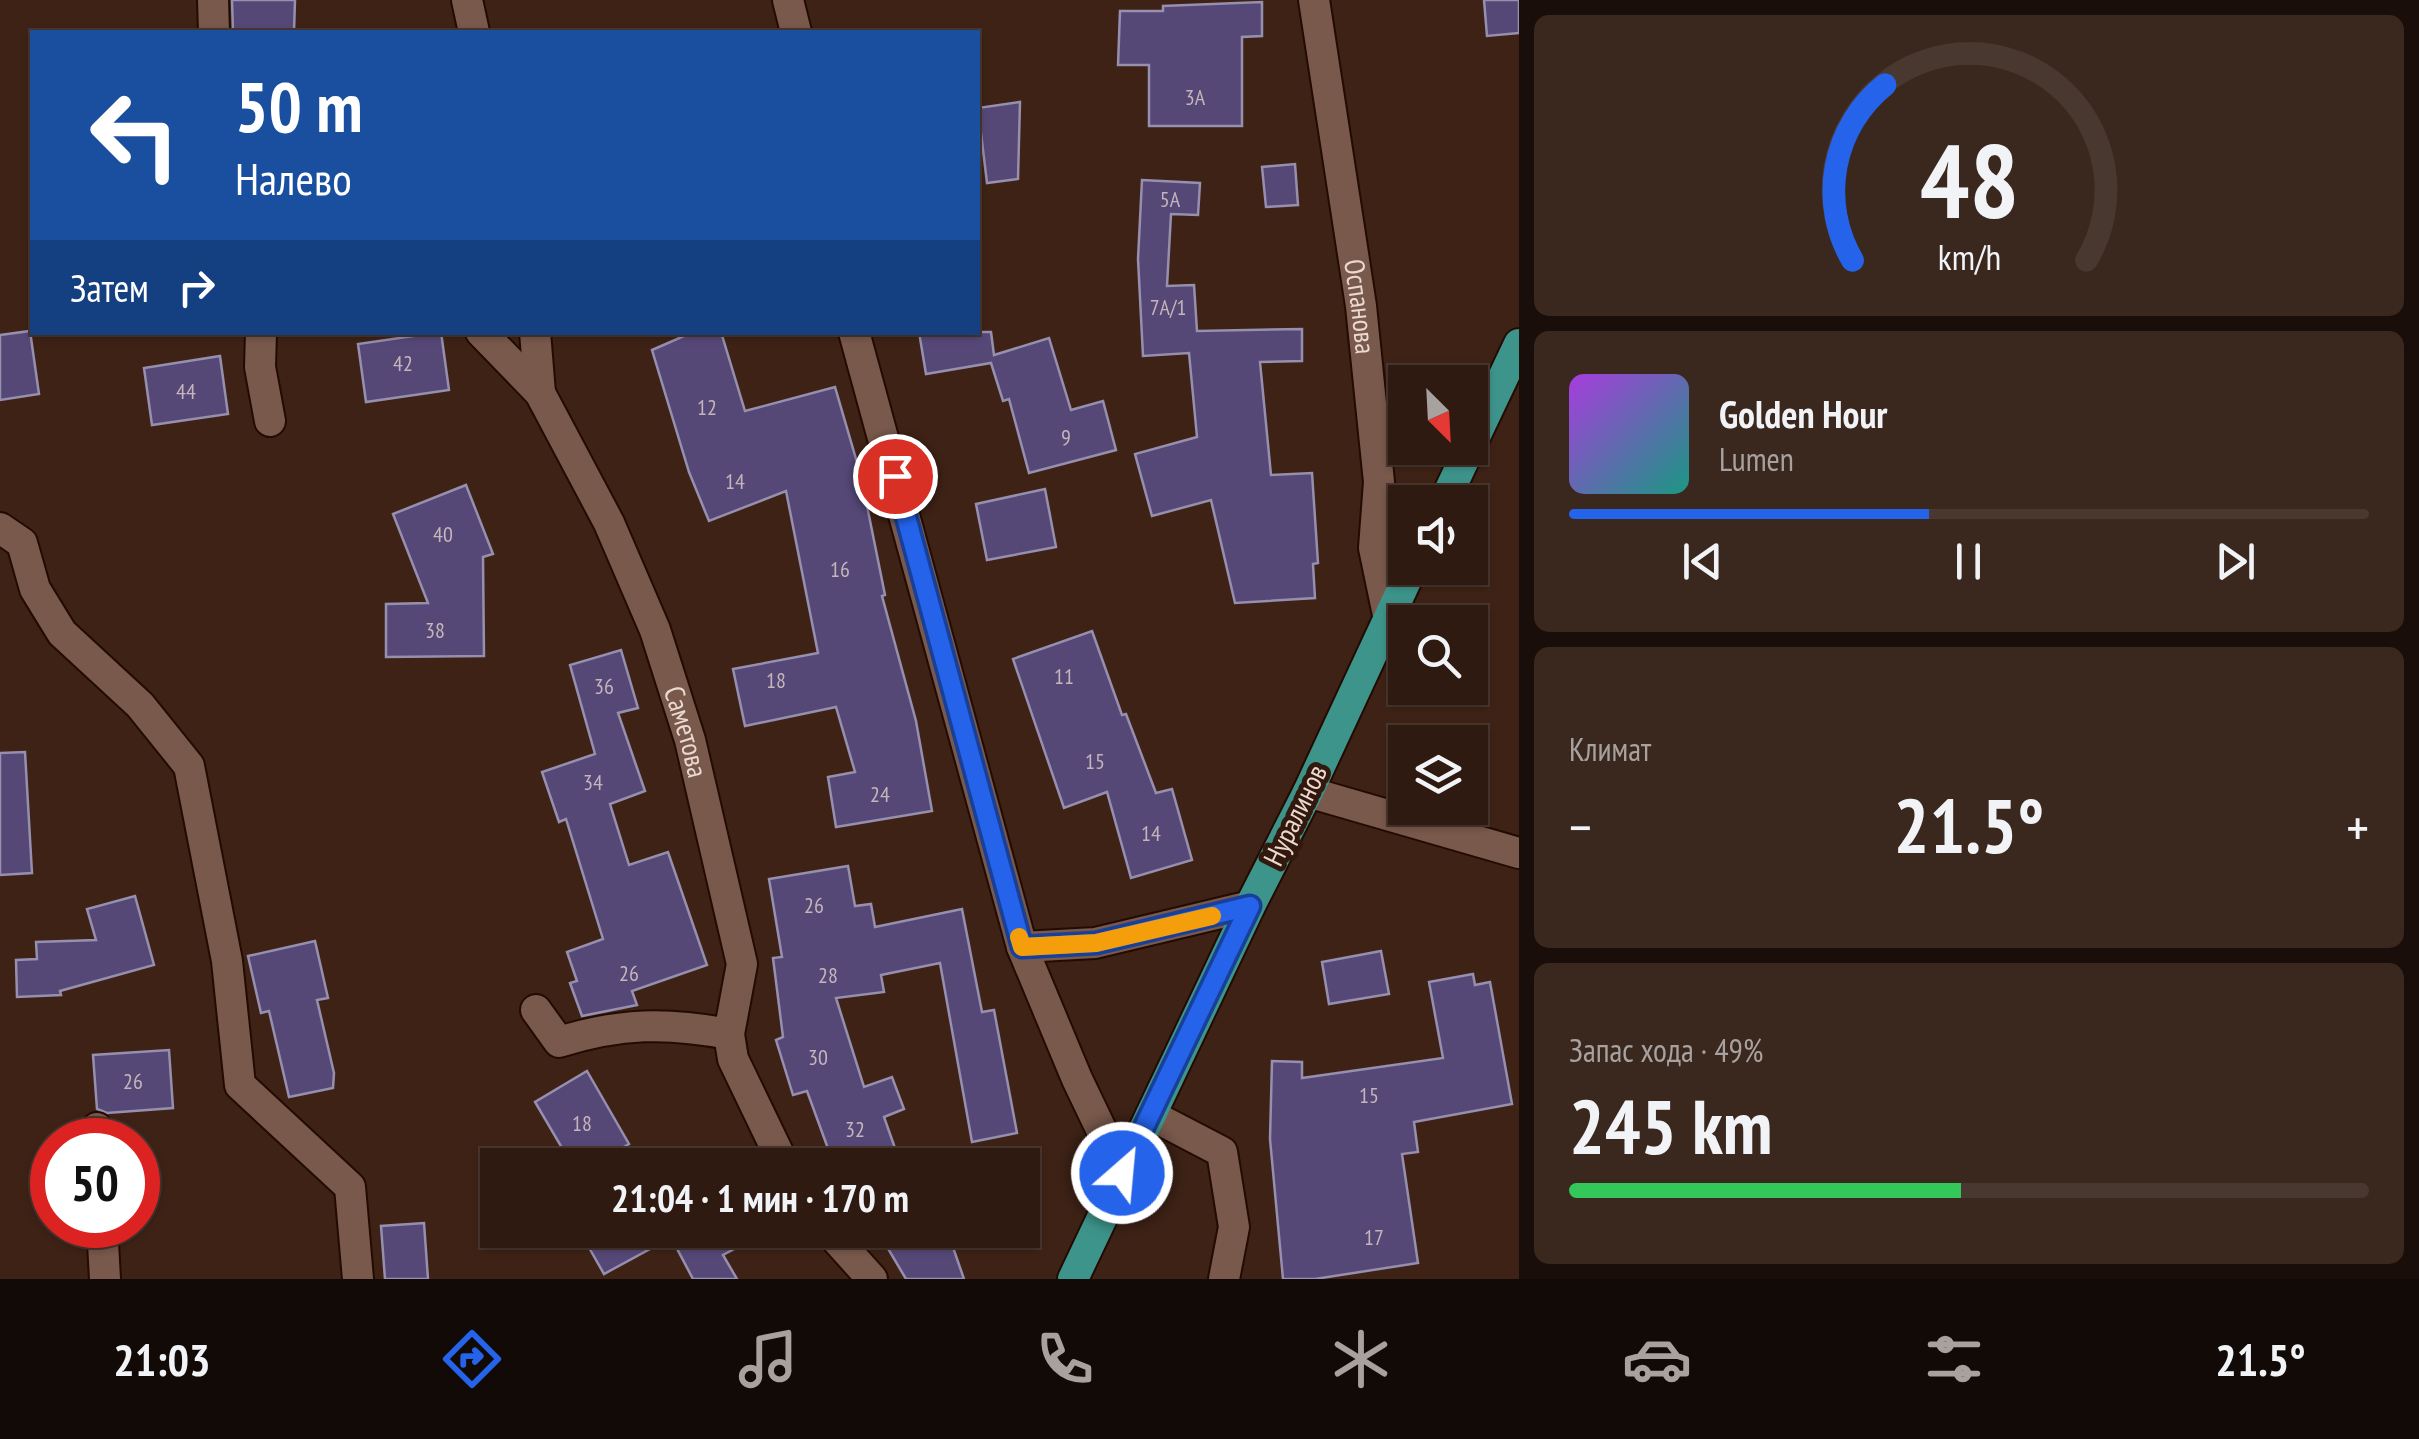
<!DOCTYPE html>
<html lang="ru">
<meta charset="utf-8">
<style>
body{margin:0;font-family:"PT Sans Narrow",sans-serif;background:#3a271e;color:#f1f3f6;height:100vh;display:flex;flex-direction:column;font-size:38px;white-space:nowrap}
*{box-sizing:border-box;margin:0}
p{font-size:32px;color:#a7a19f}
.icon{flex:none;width:55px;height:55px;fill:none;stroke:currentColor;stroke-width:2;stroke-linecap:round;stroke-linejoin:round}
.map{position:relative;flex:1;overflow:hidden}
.side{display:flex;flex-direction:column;gap:15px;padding:15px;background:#190e09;width:900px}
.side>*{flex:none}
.hud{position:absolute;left:30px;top:30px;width:950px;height:305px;border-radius:0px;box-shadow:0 2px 8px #0004,0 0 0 2px #493830;background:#1a4fa0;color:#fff;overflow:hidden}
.needle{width:65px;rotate:156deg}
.fabs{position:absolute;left:1388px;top:365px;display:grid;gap:20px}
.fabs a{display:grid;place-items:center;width:100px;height:100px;border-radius:0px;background:#2e1a10;box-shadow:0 2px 8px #0004,0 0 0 2px #493830;font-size:50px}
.speed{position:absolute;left:30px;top:1118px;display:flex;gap:20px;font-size:50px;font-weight:700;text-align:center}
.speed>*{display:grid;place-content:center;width:130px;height:130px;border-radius:50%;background:#2e1a10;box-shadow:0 2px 8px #0004,0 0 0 2px #493830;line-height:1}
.speed .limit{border:15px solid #d22;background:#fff;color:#111}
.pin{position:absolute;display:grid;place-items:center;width:85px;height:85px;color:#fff;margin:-42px;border:5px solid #fff;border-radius:50%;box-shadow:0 2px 10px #0007}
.me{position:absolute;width:110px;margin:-55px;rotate:27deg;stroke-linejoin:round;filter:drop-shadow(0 0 8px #0008)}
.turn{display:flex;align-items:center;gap:35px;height:210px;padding:0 40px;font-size:45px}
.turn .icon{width:130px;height:130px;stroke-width:2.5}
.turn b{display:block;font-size:70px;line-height:85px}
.then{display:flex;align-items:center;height:95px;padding:0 40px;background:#0003;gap:20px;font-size:38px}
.big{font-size:75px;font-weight:600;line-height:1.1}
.side .tile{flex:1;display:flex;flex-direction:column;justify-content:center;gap:15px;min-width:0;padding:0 35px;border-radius:15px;background:#3a271e}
.side .dial{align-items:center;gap:0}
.dial svg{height:260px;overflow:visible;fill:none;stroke:#493830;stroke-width:7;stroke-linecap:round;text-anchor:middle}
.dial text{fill:#f1f3f6;stroke:none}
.song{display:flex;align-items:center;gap:30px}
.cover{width:120px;height:120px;border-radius:15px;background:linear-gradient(135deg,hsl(280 70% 55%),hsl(170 70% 35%))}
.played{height:10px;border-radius:5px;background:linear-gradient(90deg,#2563eb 45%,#493830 45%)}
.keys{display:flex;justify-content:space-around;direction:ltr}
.heat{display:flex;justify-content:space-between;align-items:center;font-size:55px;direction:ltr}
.charge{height:15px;border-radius:8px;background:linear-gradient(90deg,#34c759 49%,#493830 0)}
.trip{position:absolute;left:480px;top:1148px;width:560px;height:100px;border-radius:0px;background:#2e1a10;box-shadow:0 2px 8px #0004,0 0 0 2px #493830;font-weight:600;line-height:100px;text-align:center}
.menu{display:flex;height:160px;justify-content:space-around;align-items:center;background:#120a06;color:#a7a19f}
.menu .icon{width:70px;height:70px}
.menu .active{color:#2563eb}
.menu b{font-size:45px;color:#f1f3f6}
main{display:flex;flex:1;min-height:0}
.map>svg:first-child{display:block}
</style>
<main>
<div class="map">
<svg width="1519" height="1279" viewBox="0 0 1519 1279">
<rect width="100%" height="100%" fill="#3e2216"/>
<!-- building -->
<g fill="#554877" stroke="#968fae" stroke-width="2.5">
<polygon points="232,0 295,0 294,32 233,32"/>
<polygon points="1484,0 1519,0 1519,33 1487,36"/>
<polygon points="1262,2 1262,36 1242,37 1242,126 1149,126 1149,65 1118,65 1120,11 1163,11 1163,6"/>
<polygon points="1020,102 1018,179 987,183 978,108"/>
<polygon points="1295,164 1298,205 1266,207 1262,167"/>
<polygon points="1142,180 1200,183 1198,215 1171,214 1167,286 1194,285 1197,331 1302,329 1302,361 1260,362 1271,475 1312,473 1318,563 1313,564 1315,598 1235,603 1211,500 1152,516 1135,454 1197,437 1189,353 1143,356 1138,259"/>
<polygon points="30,331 39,394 0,400 0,335"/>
<polygon points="441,332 449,390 366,402 358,344"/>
<polygon points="693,332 721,332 745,411 835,387 861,476 885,595 882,596 916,721 932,811 836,827 828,777 855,772 836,707 745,726 733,669 818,653 786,491 709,521 689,472 652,350"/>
<polygon points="919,332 991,332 994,355 1049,338 1071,410 1103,401 1116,450 1029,473 1009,399 1003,401 991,363 926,374"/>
<polygon points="220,356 228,414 152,425 144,368"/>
<polygon points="466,485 493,554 483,557 484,656 386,657 386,604 428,603 393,514"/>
<polygon points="1045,489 1056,547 987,560 976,504"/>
<polygon points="1092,631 1122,715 1126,714 1156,793 1172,789 1192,860 1131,878 1107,792 1064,808 1013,659"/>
<polygon points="621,650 638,708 618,713 645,791 610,804 629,865 668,852 707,965 632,991 637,1005 582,1016 570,983 577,981 567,952 603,939 566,819 559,822 542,772 595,754 570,665"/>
<polygon points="25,752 32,873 0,875 0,753"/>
<polygon points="848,866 855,906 871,904 875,927 962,909 982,1012 994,1010 1017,1133 972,1142 940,963 881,975 884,992 836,998 864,1087 892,1077 904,1109 884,1117 901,1165 834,1165 807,1091 793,1095 776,1040 783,1037 773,958 782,957 769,879"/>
<polygon points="135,896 154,965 60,991 61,995 17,997 16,960 37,959 36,942 96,940 87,909"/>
<polygon points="315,941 328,998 317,1000 334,1073 333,1088 289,1097 269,1011 261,1013 248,956"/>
<polygon points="1381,951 1389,994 1329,1004 1322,962"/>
<polygon points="1473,974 1475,985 1490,982 1512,1104 1414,1122 1418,1152 1402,1154 1418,1263 1315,1279 1283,1279 1270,1139 1272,1061 1302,1062 1302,1078 1443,1058 1429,982"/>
<polygon points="169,1050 173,1108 107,1113 97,1109 93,1055"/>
<polygon points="587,1071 629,1144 592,1165 572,1165 535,1102"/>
<polygon points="424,1223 428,1279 385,1279 381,1226"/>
<polygon points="579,1230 685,1230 604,1274"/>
<polygon points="698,1230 770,1230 723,1255 737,1279 693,1279 674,1243"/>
<polygon points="877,1230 947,1230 964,1279 906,1279"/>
</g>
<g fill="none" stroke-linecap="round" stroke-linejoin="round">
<!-- minor casing -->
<g stroke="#230b02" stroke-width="34">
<g id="minor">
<polyline points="213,0 214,32"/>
<polyline points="467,0 474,32"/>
<polyline points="788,0 796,32"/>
<path id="s1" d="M1314 0 1361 306 1379 482 1374 548 1388 615"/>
<polyline points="261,332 260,367 270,421"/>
<path id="s2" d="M481 332 540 393 609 523 655 630 690 740 742 964 729 1034 733 1059 784 1165"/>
<polyline points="535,332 540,393"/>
<polyline points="854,332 1022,947 1077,1079 1122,1173"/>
<polyline points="0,528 22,543 35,589 62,633 140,705 189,766 227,961 240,1085 350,1187 358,1279"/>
<polyline points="1308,792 1519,853"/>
<polyline points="1022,947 1095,943 1250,906"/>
<path d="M536 1010 559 1042C620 1023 667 1022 729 1034"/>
<polyline points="1151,1115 1222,1152 1234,1227 1224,1279"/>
<polyline points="97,1128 98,1140"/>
<polyline points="102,1225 105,1279"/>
<polyline points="828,1230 872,1279"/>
</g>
</g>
<!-- major casing -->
<g stroke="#230b02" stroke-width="34">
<g id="major">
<polyline points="1444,502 1519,344"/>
<polyline points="1073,1279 1250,906 1308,792 1412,568"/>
</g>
</g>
<!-- minor -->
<use href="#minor" stroke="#78594b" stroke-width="30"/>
<!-- major -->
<use href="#major" stroke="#3d948b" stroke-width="30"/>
</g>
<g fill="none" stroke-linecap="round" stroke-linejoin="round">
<!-- route casing -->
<g stroke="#184099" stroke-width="25">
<polyline id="route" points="895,476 1022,947 1096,943 1250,906 1122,1173"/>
</g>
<!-- route -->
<use href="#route" stroke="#2563eb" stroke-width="18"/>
<!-- slow -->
<polyline stroke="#f59e0b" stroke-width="18" points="1019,937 1022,947 1096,943 1212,916"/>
</g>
<g text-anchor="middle" stroke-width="10" stroke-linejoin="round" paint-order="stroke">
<!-- number labels -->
<g font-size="22" fill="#c6b5ba">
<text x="1195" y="105">3А</text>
<text x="1170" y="207">5А</text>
<text x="1168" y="315">7А/1</text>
<text x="403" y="371">42</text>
<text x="186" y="399">44</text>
<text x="707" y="415">12</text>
<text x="1066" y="445">9</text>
<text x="735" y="489">14</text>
<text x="443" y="542">40</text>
<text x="840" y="577">16</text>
<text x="435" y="638">38</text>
<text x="1064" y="684">11</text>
<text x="776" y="688">18</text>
<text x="604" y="694">36</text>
<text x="1095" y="769">15</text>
<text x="593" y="790">34</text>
<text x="880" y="802">24</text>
<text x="1151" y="841">14</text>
<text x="814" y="913">26</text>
<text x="629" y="981">26</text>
<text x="828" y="983">28</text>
<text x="818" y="1065">30</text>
<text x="133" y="1089">26</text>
<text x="1369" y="1103">15</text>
<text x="582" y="1131">18</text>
<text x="855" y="1137">32</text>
<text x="1374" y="1245">17</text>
</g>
<!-- street labels -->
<g font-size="28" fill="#ebd9d1" stroke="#33190d">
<text dy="10" stroke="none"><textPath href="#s1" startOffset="310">Оспанова</textPath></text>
<text dy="10" stroke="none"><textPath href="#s2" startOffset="455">Саметова</textPath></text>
<text transform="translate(1295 815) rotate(-64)" y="10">Нуралинов</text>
</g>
</g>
</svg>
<div class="fabs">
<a><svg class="needle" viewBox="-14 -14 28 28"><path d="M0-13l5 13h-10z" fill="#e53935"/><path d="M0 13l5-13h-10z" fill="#a7a19f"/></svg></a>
<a><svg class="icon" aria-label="sound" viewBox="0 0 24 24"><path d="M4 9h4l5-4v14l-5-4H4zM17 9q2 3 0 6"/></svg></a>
<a><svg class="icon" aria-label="search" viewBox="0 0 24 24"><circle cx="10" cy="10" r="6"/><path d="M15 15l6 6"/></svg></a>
<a><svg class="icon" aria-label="layers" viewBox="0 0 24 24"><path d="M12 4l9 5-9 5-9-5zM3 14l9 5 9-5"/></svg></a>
</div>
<div class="speed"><div class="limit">50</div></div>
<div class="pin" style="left:895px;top:476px;background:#d93025"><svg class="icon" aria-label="arrive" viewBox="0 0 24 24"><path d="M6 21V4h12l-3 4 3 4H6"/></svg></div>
<svg class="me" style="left:1122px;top:1173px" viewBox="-20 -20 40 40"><circle r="17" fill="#2563eb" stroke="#fff" stroke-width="3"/><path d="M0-11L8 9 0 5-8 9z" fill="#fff"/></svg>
<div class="trip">21:04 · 1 мин · 170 m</div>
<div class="hud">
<div class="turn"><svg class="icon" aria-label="left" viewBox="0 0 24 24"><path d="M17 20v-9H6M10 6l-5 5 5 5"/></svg><div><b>50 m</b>Налево</div></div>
<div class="then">Затем<svg class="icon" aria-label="right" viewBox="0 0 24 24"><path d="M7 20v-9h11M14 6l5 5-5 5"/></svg></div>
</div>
</div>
<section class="side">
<div class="tile dial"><svg viewBox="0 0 100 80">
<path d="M14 69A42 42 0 1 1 86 69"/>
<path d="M14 69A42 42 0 0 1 24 15" stroke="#2563eb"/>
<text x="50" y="56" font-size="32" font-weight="700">48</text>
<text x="50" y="72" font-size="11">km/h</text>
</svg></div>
<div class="tile">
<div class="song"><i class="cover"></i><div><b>Golden Hour</b><p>Lumen</p></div></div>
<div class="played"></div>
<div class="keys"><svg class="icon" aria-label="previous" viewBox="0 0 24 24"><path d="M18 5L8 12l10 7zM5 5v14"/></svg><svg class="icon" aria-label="pause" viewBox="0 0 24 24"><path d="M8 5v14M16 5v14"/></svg><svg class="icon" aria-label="next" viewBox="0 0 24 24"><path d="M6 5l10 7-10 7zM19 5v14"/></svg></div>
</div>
<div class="tile"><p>Климат</p>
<div class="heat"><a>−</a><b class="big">21.5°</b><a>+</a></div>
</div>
<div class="tile"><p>Запас хода · 49%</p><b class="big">245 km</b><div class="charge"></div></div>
</section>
</main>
<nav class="menu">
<b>21:03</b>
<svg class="icon active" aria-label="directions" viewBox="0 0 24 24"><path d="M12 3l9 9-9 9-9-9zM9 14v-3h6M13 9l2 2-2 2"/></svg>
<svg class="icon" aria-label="music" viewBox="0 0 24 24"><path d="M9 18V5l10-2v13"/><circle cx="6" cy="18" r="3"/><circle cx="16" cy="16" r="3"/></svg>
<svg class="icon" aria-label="phone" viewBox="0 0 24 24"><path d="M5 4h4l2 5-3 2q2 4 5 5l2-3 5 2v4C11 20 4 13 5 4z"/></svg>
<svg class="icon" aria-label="climate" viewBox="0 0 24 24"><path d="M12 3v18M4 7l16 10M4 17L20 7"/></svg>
<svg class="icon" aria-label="car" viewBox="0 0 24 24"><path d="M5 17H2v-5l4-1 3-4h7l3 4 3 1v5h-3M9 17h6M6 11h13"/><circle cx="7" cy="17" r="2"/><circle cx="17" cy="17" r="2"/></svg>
<svg class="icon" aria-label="filters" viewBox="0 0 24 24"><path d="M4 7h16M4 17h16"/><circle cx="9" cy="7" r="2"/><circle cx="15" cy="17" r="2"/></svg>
<b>21.5°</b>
</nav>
